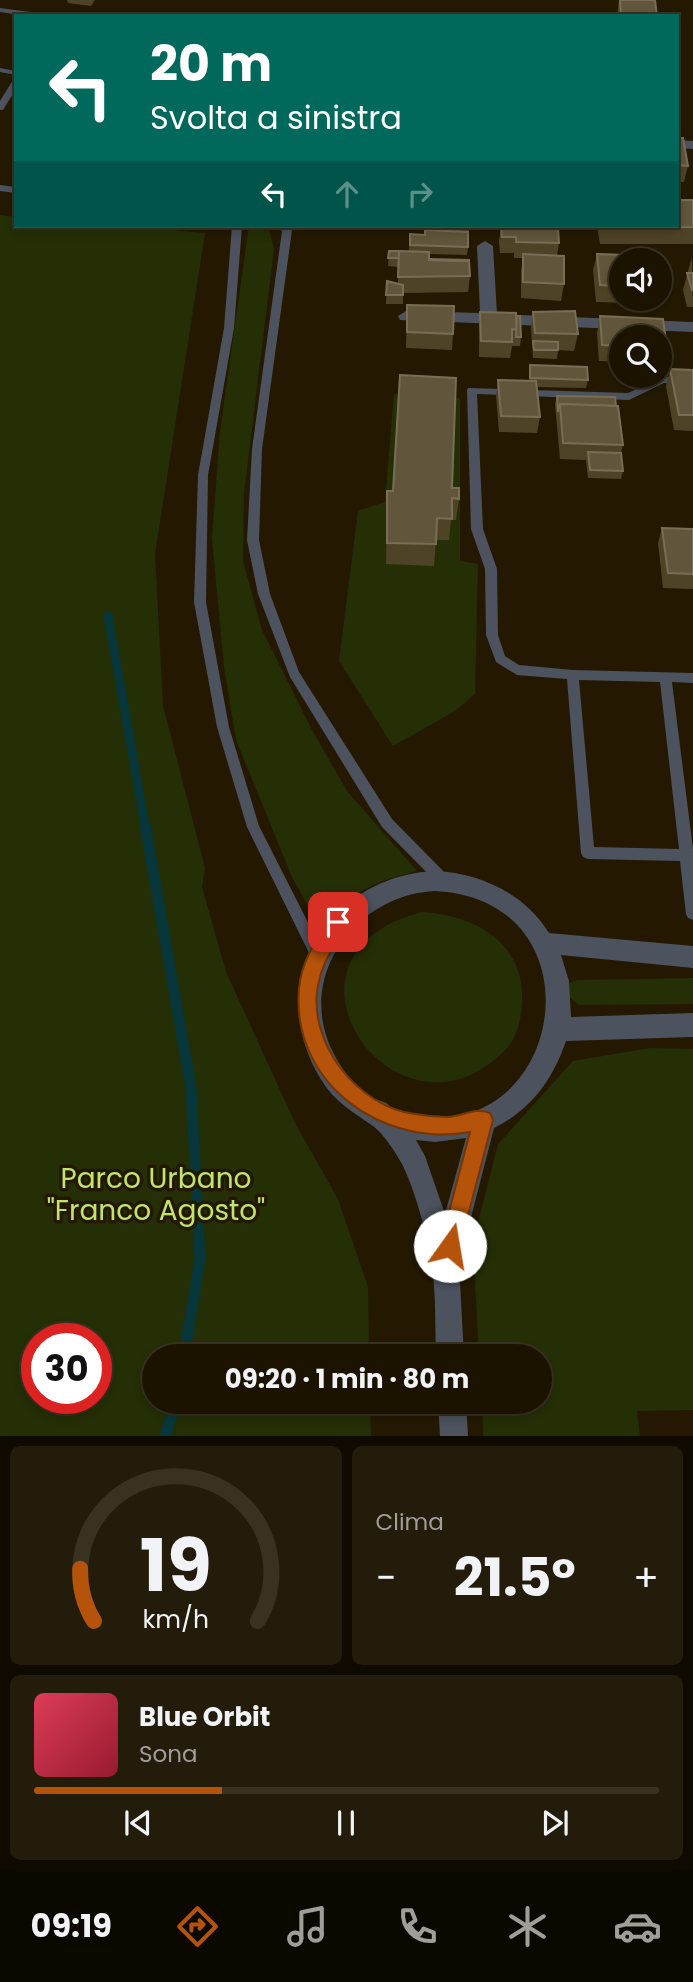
<!DOCTYPE html>
<html lang="it">
<meta charset="utf-8">
<style>
body{margin:0;font-family:Poppins,sans-serif;background:#241c0a;color:#f1f3f6;height:100vh;display:flex;flex-direction:column;font-size:26px;white-space:nowrap}
*{box-sizing:border-box;margin:0}
p{font-size:23px;color:#a09e99}
.icon{flex:none;width:38px;height:38px;fill:none;stroke:currentColor;stroke-width:2;stroke-linecap:round;stroke-linejoin:round}
.map{position:relative;height:1436px;overflow:hidden}
.drawer{display:flex;flex-direction:column;gap:10px;padding:10px;background:#0f0a00;flex:1}
.drawer>*{flex:none}
.guide{position:absolute;left:14px;top:14px;width:665px;height:214px;border-radius:0px;box-shadow:0 4px 10px #0003,0 0 0 2px #393222;background:#00695c;color:#fff;overflow:hidden}
.buttons{position:absolute;left:609px;top:248px;display:grid;gap:14px}
.buttons a{display:grid;place-items:center;width:63px;height:63px;border-radius:50%;background:#1b1300;box-shadow:0 4px 10px #0003,0 0 0 2px #393222;font-size:35px}
.speed{position:absolute;left:21px;top:1323px;display:flex;gap:14px;font-size:35px;font-weight:700;text-align:center}
.speed>*{display:grid;place-content:center;width:91px;height:91px;border-radius:50%;background:#1b1300;box-shadow:0 4px 10px #0003,0 0 0 2px #393222;line-height:1}
.speed .limit{border:10px solid #d22;background:#fff;color:#111}
.pin{position:absolute;display:grid;place-items:center;width:60px;height:60px;color:#fff;margin:-30px;border-radius:14px;box-shadow:0 4px 10px #0006}
.me{position:absolute;width:77px;margin:-38px;rotate:13deg;stroke-linejoin:round;filter:drop-shadow(0 0 5px #0008)}
.turn{display:flex;align-items:center;gap:24px;height:147px;padding:0 21px;font-size:32px}
.turn .icon{width:91px;height:91px;stroke-width:2.5}
.turn b{display:block;font-size:49px;line-height:60px}
.lanes{display:flex;align-items:center;height:66px;padding:0 21px;background:#0003;justify-content:center;gap:35px;direction:ltr}
.lanes .off{opacity:.35}
.big{font-size:52px;font-weight:700;line-height:1.1}
.drawer .card{flex:1;display:flex;flex-direction:column;justify-content:center;gap:10px;min-width:0;padding:0 24px;border-radius:10px;background:#241c0a}
.drawer .dial{align-items:center;gap:0}
.dial svg{height:182px;overflow:visible;fill:none;stroke:#393222;stroke-width:7;stroke-linecap:round;text-anchor:middle}
.dial text{fill:#f1f3f6;stroke:none}
.song{display:flex;align-items:center;gap:21px}
.cover{width:84px;height:84px;border-radius:10px;background:linear-gradient(135deg,hsl(350 70% 55%),hsl(350 70% 35%))}
.played{height:7px;border-radius:4px;background:linear-gradient(90deg,#b45309 30%,#393222 30%)}
.keys{display:flex;justify-content:space-around;direction:ltr}
.heat{display:flex;justify-content:space-between;align-items:center;font-size:38px;direction:ltr}
.drawer .tiles{flex:1;display:grid;gap:10px;grid-template-columns:1fr 1fr}
.card:last-child{grid-column:span 2}
.trip{position:absolute;left:142px;top:1344px;width:410px;height:70px;border-radius:35px;background:#1b1300;box-shadow:0 4px 10px #0003,0 0 0 2px #393222;font-weight:700;line-height:70px;text-align:center}
.dock{display:flex;height:112px;justify-content:space-around;align-items:center;background:#0b0800;color:#a09e99}
.dock .icon{width:49px;height:49px}
.dock .current{color:#b45309}
.dock b{font-size:32px;color:#f1f3f6}
.map>svg:first-child{display:block}
</style>
<div class="map">
<svg width="693" height="1436" viewBox="0 0 693 1436">
<rect width="100%" height="100%" fill="#241900"/>
<!-- green -->
<g fill="#242f06" fill-rule="evenodd">
<path d="M0 215 16 217V226H131L205 233 155 554 163 706 205 868 202 887 226 972 296 1125 338 1199 368 1287 369 1356H154V1402H370L371 1436H0ZM37 1339H96V1398H37Z"/>
<polygon points="249,226 268,226 274,249 244,494 243,561 262,630 312,730 347,791 417,871 382,881 349,897 319,926 292,877 236,740 224,667 212,538 220,431"/>
<polygon points="394,394 460,398 460,561 478,564 475,694 455,711 393,746 339,661 358,511 385,502"/>
<path d="M422 912C475 915 526 943 522 1004 521 1019 517 1037 507 1048 400 1163 251 956 422 912Z"/>
<polygon points="693,978 693,1004 579,1005 566,994 568,984 577,980"/>
<polygon points="651,1048 693,1049 693,1410 637,1411 640,1436 483,1436 482,1402 539,1402 539,1356 479,1356 473,1242 498,1144 573,1061"/>
</g>
<g fill="none" stroke-linecap="round" stroke-linejoin="round">
<!-- stream-far1 -->
<polyline stroke="#08373b" stroke-width="9" points="108,616 145,826"/>
<!-- stream -->
<g stroke="#08373b" stroke-width="11">
<polyline points="145,825 191,1088 200,1258 184,1356"/>
<polyline points="165,1436 176,1402"/>
</g>
<!-- service -->
<g fill="#4c525e" fill-rule="evenodd">
<polygon points="0,8 46,14 50,16 26,16 0,12"/>
<polygon points="0,68 16,71 16,75 0,72"/>
<polygon points="13,80 16,80 16,89 3,110 0,110 0,101"/>
<polygon points="0,185 16,187 16,193 0,191"/>
<polygon points="232,226 242,226 234,328 208,475 206,602 229,727 259,826 324,954 322,959 317,960 312,959 247,827 217,727 194,602 198,475 224,328"/>
<polygon points="277,226 287,226 292,230 262,449 259,540 270,594 299,672 392,819 451,879 453,883 451,887 446,889 441,887 382,827 290,677 258,594 247,540 252,449 282,231"/>
<path d="M663 377 693 378V384L664 383 629 400 477 394 483 529 497 569 498 635 505 656 519 665 573 670 693 673V683L672 682 693 849V920L688 918 686 914 680 861 588 859 583 857 581 853 567 679 517 675 496 662 486 635 485 569 471 529 467 390 468 388 628 393ZM579 680 660 682 679 849 594 847Z"/>
</g>
<!-- minor -->
<g fill="#4c525e" fill-rule="evenodd">
<polygon points="677,140 693,141 693,149 677,148"/>
<polygon points="485,241 493,246 497,314 693,322 693,332 400,320 398,316 406,311 480,313 477,246"/>
<path d="M435 871C480 873 524 893 549 933L693 946V968L561 955 569 981 571 1017 693 1013V1037L566 1041C553 1079 531 1110 494 1128L459 1264 464 1356H436C435 1326 436 1295 432 1266 429 1240 414 1187 402 1164 396 1153 383 1133 373 1126 353 1112 335 1102 322 1081 262 987 326 876 435 871ZM435 891C613 900 560 1168 392 1109 387 1101 382 1102 375 1099 359 1093 343 1071 335 1056 293 980 354 895 435 891ZM466 1138 445 1214 425 1156 416 1140 435 1142Z"/>
<polygon points="438,1402 466,1402 468,1436 440,1436"/>
</g>
</g>
<!-- wall -->
<g fill="#4f4327">
<polygon points="67,0 95,0 91,6 68,3"/>
<polygon points="619,0 655,0 657,16 617,16"/>
<polygon points="677,138 688,166 684,182 677,182"/>
<polygon points="693,200 693,244 600,244 597,226 677,226"/>
<polygon points="390,226 407,226 407,230 390,229"/>
<polygon points="424,226 469,226 469,231 456,231 468,247 467,255 429,254 429,259 470,276 468,292 403,293 403,304 386,304 387,281 398,284 398,267 388,266 389,251 409,251 410,234 425,235"/>
<polygon points="501,226 534,228 559,243 557,256 564,284 561,301 521,298 521,271 523,258 514,258 514,253 500,253 499,241"/>
<polygon points="597,254 621,261 621,299 660,299 659,304 596,302 593,270"/>
<polygon points="692,257 693,307 687,307 683,290"/>
<polygon points="407,305 453,334 452,350 406,348"/>
<polygon points="480,312 516,313 521,337 520,346 512,346 510,358 479,357 479,324"/>
<polygon points="533,312 578,334 574,351 558,350 557,359 533,358 531,328"/>
<polygon points="600,316 663,319 667,348 662,364 660,364 660,338 621,338 621,362 599,361 597,333"/>
<polygon points="530,365 588,380 586,388 537,387 540,417 537,433 499,432 496,396 498,380 529,381"/>
<polygon points="670,369 693,370 693,431 674,430 666,386"/>
<polygon points="557,396 623,445 621,453 623,471 621,479 588,478 586,460 560,459 555,404"/>
<polygon points="452,488 459,499 456,520 451,520 449,540 436,540 434,566 386,564 387,513"/>
<polygon points="662,528 693,529 693,589 663,588 658,543"/>
</g>
<!-- building -->
<g fill="#61563b" stroke="#796e55" stroke-width="2">
<polygon points="620,0 655,0 657,16 621,16"/>
<polygon points="677,138 683,138 688,166 677,165"/>
<polygon points="677,200 693,200 693,227 603,228 603,226 677,226"/>
<polygon points="501,226 534,226 534,228 558,229 559,243 516,242 516,237 502,237"/>
<polygon points="425,230 468,232 468,247 410,245 410,234 425,235"/>
<polygon points="389,251 400,251 399,251 399,258 388,258"/>
<polygon points="399,251 429,252 429,260 469,261 470,276 398,277"/>
<polygon points="523,254 564,256 564,284 523,282"/>
<polygon points="597,254 658,256 659,261 621,261 621,286 600,285"/>
<polygon points="429,259 469,260 469,261 429,260"/>
<polygon points="660,268 663,287 660,287"/>
<polygon points="687,273 693,273 693,290 692,290"/>
<polygon points="387,281 403,285 403,295 386,295"/>
<polygon points="407,305 454,306 453,334 407,332"/>
<polygon points="575,311 578,334 535,333 533,312"/>
<polygon points="480,312 516,313 517,330 512,329 512,342 481,341"/>
<polygon points="517,316 520,316 521,337 516,337"/>
<polygon points="600,316 663,319 667,348 660,347 660,338 621,338 621,346 602,345"/>
<polygon points="533,341 558,342 558,350 534,350"/>
<polygon points="530,365 587,367 588,380 530,378"/>
<polygon points="670,369 693,370 693,415 679,415"/>
<polygon points="400,375 456,378 452,488 459,488 459,499 452,498 452,519 437,518 436,544 387,543 387,491 393,491"/>
<polygon points="498,380 536,381 540,417 501,416"/>
<polygon points="557,396 615,397 616,406 560,404 558,412"/>
<polygon points="560,404 618,406 623,445 563,443"/>
<polygon points="588,452 621,453 623,471 590,470"/>
<polygon points="662,528 693,529 693,574 668,573"/>
</g>
<!-- route -->
<path fill="#b45309" stroke="#753606" stroke-width="2" d="M338 914 345 916 347 922C337 945 323 958 318 985 307 1043 358 1107 415 1114 426 1116 438 1117 448 1117 462 1116 477 1107 490 1113L493 1120 460 1246 457 1253 450 1256 443 1253 440 1246 470 1132C383 1148 291 1084 299 989 301 961 317 939 332 916Z"/>
<g text-anchor="middle" stroke-width="7" stroke-linejoin="round" paint-order="stroke">
<!-- near-park labels -->
<g font-size="28" fill="#c0e46d" stroke="#241900">
<text x="156" y="1188">Parco Urbano<tspan x="156" dy="32">"Franco Agosto"</tspan></text>
</g>
</g>
</svg>
<div class="buttons">
<a><svg class="icon" aria-label="sound" viewBox="0 0 24 24"><path d="M4 9h4l5-4v14l-5-4H4zM17 9q2 3 0 6"/></svg></a>
<a><svg class="icon" aria-label="search" viewBox="0 0 24 24"><circle cx="10" cy="10" r="6"/><path d="M15 15l6 6"/></svg></a>
</div>
<div class="speed"><div class="limit">30</div></div>
<div class="pin" style="left:338px;top:922px;background:#d93025"><svg class="icon" aria-label="arrive" viewBox="0 0 24 24"><path d="M6 21V4h12l-3 4 3 4H6"/></svg></div>
<svg class="me" style="left:450px;top:1246px" viewBox="-20 -20 40 40"><circle r="19" fill="#fff"/><path d="M0-13L10 11 0 6-10 11z" fill="#b45309"/></svg>
<div class="trip">09:20 · 1 min · 80 m</div>
<div class="guide">
<div class="turn"><svg class="icon" aria-label="left" viewBox="0 0 24 24"><path d="M17 20v-9H6M10 6l-5 5 5 5"/></svg><div><b>20 m</b>Svolta a sinistra</div></div>
<div class="lanes"><svg class="icon" aria-label="left" viewBox="0 0 24 24"><path d="M17 20v-9H6M10 6l-5 5 5 5"/></svg><svg class="icon off" aria-label="ahead" viewBox="0 0 24 24"><path d="M12 20V5M6 11l6-6 6 6"/></svg><svg class="icon off" aria-label="right" viewBox="0 0 24 24"><path d="M7 20v-9h11M14 6l5 5-5 5"/></svg></div>
</div>
</div>
<section class="drawer">
<div class="tiles">
<div class="card dial"><svg viewBox="0 0 100 80">
<path d="M14 69A42 42 0 1 1 86 69"/>
<path d="M14 69A42 42 0 0 1 8 46" stroke="#b45309"/>
<text x="50" y="56" font-size="32" font-weight="700">19</text>
<text x="50" y="72" font-size="11">km/h</text>
</svg></div>
<div class="card"><p>Clima</p>
<div class="heat"><a>−</a><b class="big">21.5°</b><a>+</a></div>
</div>
<div class="card">
<div class="song"><i class="cover"></i><div><b>Blue Orbit</b><p>Sona</p></div></div>
<div class="played"></div>
<div class="keys"><svg class="icon" aria-label="previous" viewBox="0 0 24 24"><path d="M18 5L8 12l10 7zM5 5v14"/></svg><svg class="icon" aria-label="pause" viewBox="0 0 24 24"><path d="M8 5v14M16 5v14"/></svg><svg class="icon" aria-label="next" viewBox="0 0 24 24"><path d="M6 5l10 7-10 7zM19 5v14"/></svg></div>
</div>
</div>
</section>
<nav class="dock">
<b>09:19</b>
<svg class="icon current" aria-label="directions" viewBox="0 0 24 24"><path d="M12 3l9 9-9 9-9-9zM9 14v-3h6M13 9l2 2-2 2"/></svg>
<svg class="icon" aria-label="music" viewBox="0 0 24 24"><path d="M9 18V5l10-2v13"/><circle cx="6" cy="18" r="3"/><circle cx="16" cy="16" r="3"/></svg>
<svg class="icon" aria-label="phone" viewBox="0 0 24 24"><path d="M5 4h4l2 5-3 2q2 4 5 5l2-3 5 2v4C11 20 4 13 5 4z"/></svg>
<svg class="icon" aria-label="climate" viewBox="0 0 24 24"><path d="M12 3v18M4 7l16 10M4 17L20 7"/></svg>
<svg class="icon" aria-label="car" viewBox="0 0 24 24"><path d="M5 17H2v-5l4-1 3-4h7l3 4 3 1v5h-3M9 17h6M6 11h13"/><circle cx="7" cy="17" r="2"/><circle cx="17" cy="17" r="2"/></svg>
</nav>
